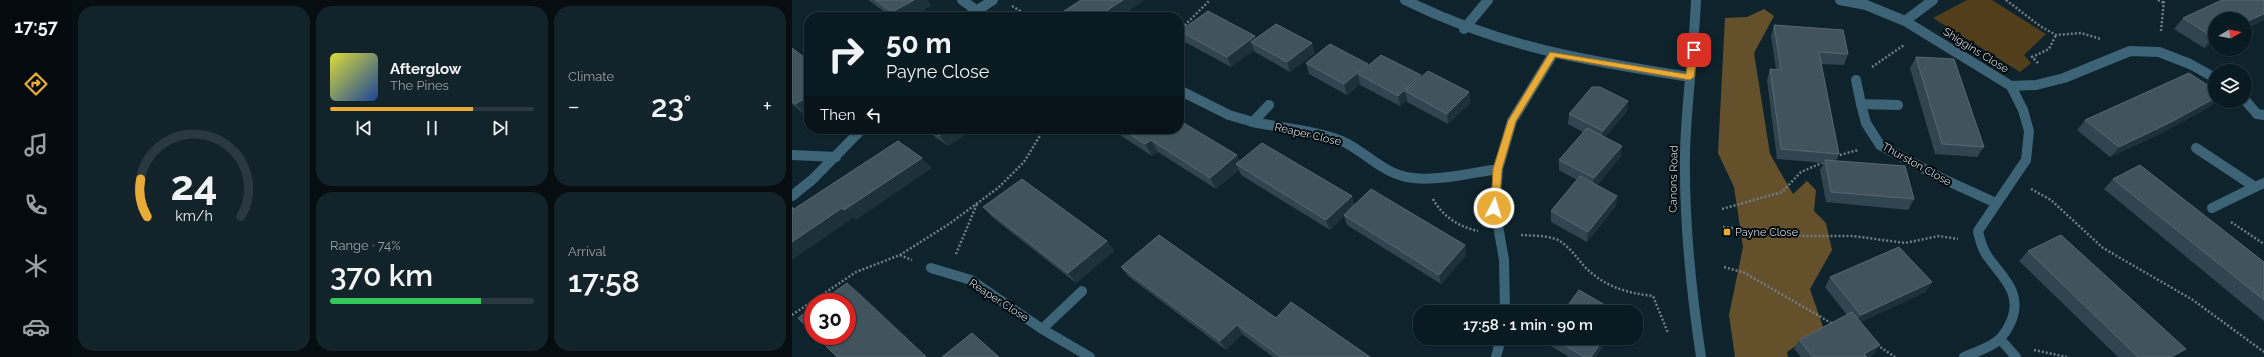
<!DOCTYPE html>
<meta charset="utf-8">
<style>
body{margin:0;font-family:Raleway,sans-serif;background:#13232a;color:#f1f3f6;height:100vh;display:flex;flex-direction:column;font-size:15px;white-space:nowrap}
*{box-sizing:border-box;margin:0}
p{font-size:13px;color:#99a1a5}
.icon{flex:none;width:22px;height:22px;fill:none;stroke:currentColor;stroke-width:2;stroke-linecap:round;stroke-linejoin:round}
.map{position:relative;flex:1;overflow:hidden}
.panel{display:flex;flex-direction:column;gap:6px;padding:6px;background:#060e12;width:720px}
.panel>*{flex:none}
.banner{position:absolute;left:12px;top:12px;width:380px;height:122px;border-radius:16px;box-shadow:0 1px 3px #0004,0 0 0 1px #2a383f;background:#0a1a21;color:#f1f3f6;overflow:hidden}
.needle{width:26px;rotate:80deg}
.controls{position:absolute;left:1416px;top:12px;display:grid;gap:8px}
.controls a{display:grid;place-items:center;width:44px;height:44px;border-radius:50%;background:#0a1a21;box-shadow:0 1px 3px #0004,0 0 0 1px #2a383f;font-size:20px}
.speed{position:absolute;left:12px;top:293px;display:flex;gap:8px;font-size:20px;font-weight:700;text-align:center}
.speed>*{display:grid;place-content:center;width:52px;height:52px;border-radius:50%;background:#0a1a21;box-shadow:0 1px 3px #0004,0 0 0 1px #2a383f;line-height:1}
.speed .limit{border:6px solid #d22;background:#fff;color:#111}
.pin{position:absolute;display:grid;place-items:center;width:34px;height:34px;color:#fff;margin:-17px;border-radius:8px;box-shadow:0 2px 6px #0006}
.me{position:absolute;width:44px;margin:-22px;rotate:5deg;stroke-linejoin:round;filter:drop-shadow(0 0 3px #0008)}
.turn{display:flex;align-items:center;gap:14px;height:84px;padding:0 16px;font-size:18px}
.turn .icon{width:52px;height:52px;stroke-width:2.5}
.turn b{display:block;font-size:28px;line-height:34px}
.then{display:flex;align-items:center;height:38px;padding:0 16px;background:#0003;gap:8px;font-size:15px}
.big{font-size:30px;font-weight:600;line-height:1.1}
.panel .tile{flex:1;display:flex;flex-direction:column;justify-content:center;gap:6px;min-width:0;padding:0 14px;border-radius:16px;background:#13232a}
.panel .dial{align-items:center;gap:0}
.dial svg{height:104px;overflow:visible;fill:none;stroke:#2a383f;stroke-width:7;stroke-linecap:round;text-anchor:middle}
.dial text{fill:#f1f3f6;stroke:none}
.song{display:flex;align-items:center;gap:12px}
.cover{width:48px;height:48px;border-radius:6px;background:linear-gradient(135deg,hsl(60 70% 55%),hsl(220 70% 35%))}
.played{height:4px;border-radius:2px;background:linear-gradient(90deg,#e8ab37 70%,#2a383f 70%)}
.keys{display:flex;justify-content:space-around;direction:ltr}
.heat{display:flex;justify-content:space-between;align-items:center;font-size:22px;direction:ltr}
.charge{height:6px;border-radius:3px;background:linear-gradient(90deg,#34c759 74%,#2a383f 0)}
.panel .tiles{flex:1;display:grid;gap:6px;grid-template-columns:repeat(3,1fr)}
.tile:first-child{grid-row:span 2}
.trip{position:absolute;left:621px;top:305px;width:230px;height:40px;border-radius:16px;background:#0a1a21;box-shadow:0 1px 3px #0004,0 0 0 1px #2a383f;font-weight:600;line-height:40px;text-align:center}
main{display:flex;flex:1;min-height:0}
.tabs{display:flex;flex-direction:column;width:72px;justify-content:space-around;align-items:center;background:#040a0d;color:#99a1a5}
.tabs .icon{width:28px;height:28px}
.tabs .active{color:#e8ab37}
.tabs b{font-size:18px;color:#f1f3f6}
.map>svg:first-child{display:block}
</style>
<main>
<nav class="tabs">
<b>17:57</b>
<svg class="icon active" aria-label="directions" viewBox="0 0 24 24"><path d="M12 3l9 9-9 9-9-9zM9 14v-3h6M13 9l2 2-2 2"/></svg>
<svg class="icon" aria-label="music" viewBox="0 0 24 24"><path d="M9 18V5l10-2v13"/><circle cx="6" cy="18" r="3"/><circle cx="16" cy="16" r="3"/></svg>
<svg class="icon" aria-label="phone" viewBox="0 0 24 24"><path d="M5 4h4l2 5-3 2q2 4 5 5l2-3 5 2v4C11 20 4 13 5 4z"/></svg>
<svg class="icon" aria-label="climate" viewBox="0 0 24 24"><path d="M12 3v18M4 7l16 10M4 17L20 7"/></svg>
<svg class="icon" aria-label="car" viewBox="0 0 24 24"><path d="M5 17H2v-5l4-1 3-4h7l3 4 3 1v5h-3M9 17h6M6 11h13"/><circle cx="7" cy="17" r="2"/><circle cx="17" cy="17" r="2"/></svg>
</nav>
<section class="panel">
<div class="tiles">
<div class="tile dial"><svg viewBox="0 0 100 80">
<path d="M14 69A42 42 0 1 1 86 69"/>
<path d="M14 69A42 42 0 0 1 9 40" stroke="#e8ab37"/>
<text x="50" y="56" font-size="32" font-weight="700">24</text>
<text x="50" y="72" font-size="11">km/h</text>
</svg></div>
<div class="tile">
<div class="song"><i class="cover"></i><div><b>Afterglow</b><p>The Pines</p></div></div>
<div class="played"></div>
<div class="keys"><svg class="icon" aria-label="previous" viewBox="0 0 24 24"><path d="M18 5L8 12l10 7zM5 5v14"/></svg><svg class="icon" aria-label="pause" viewBox="0 0 24 24"><path d="M8 5v14M16 5v14"/></svg><svg class="icon" aria-label="next" viewBox="0 0 24 24"><path d="M6 5l10 7-10 7zM19 5v14"/></svg></div>
</div>
<div class="tile"><p>Climate</p>
<div class="heat"><a>−</a><b class="big">23°</b><a>+</a></div>
</div>
<div class="tile"><p>Range · 74%</p><b class="big">370 km</b><div class="charge"></div></div>
<div class="tile"><p>Arrival</p><b class="big">17:58</b></div>
</div>
</section>
<div class="map">
<svg width="1472" height="357" viewBox="0 0 1472 357">
<rect width="100%" height="100%" fill="#0e232c"/>
<!-- green -->
<polygon fill="#533e1b" points="1175,0 1200,0 1254,34 1232,55 1239,63 1228,72 1141,18"/>
<!-- forest -->
<polygon fill="#65502c" points="972,9 982,16 962,53 978,154 1001,194 1015,181 1024,190 1022,211 1034,223 1040,250 1018,289 1031,327 995,352 996,357 943,357 937,315 951,247 942,187 926,153 933,18 955,17"/>
<g fill="none" stroke-linecap="round" stroke-linejoin="round">
<!-- path -->
<g stroke="#6e7e86" stroke-width="2.5" stroke-dasharray="2 2" stroke-linecap="butt">
<polyline points="1214,0 1248,26 1264,35 1289,33 1309,39"/>
<polyline points="1366,0 1372,3"/>
<polyline points="220,6 238,17"/>
<polyline points="387,31 418,0"/>
<polyline points="1369,31 1372,0"/>
<polyline points="1246,63 1240,57 1257,49 1264,35"/>
<polyline points="1080,67 1112,45"/>
<polyline points="1044,156 1066,150"/>
<polyline points="1239,189 1259,200 1311,248 1401,300 1472,352"/>
<path d="M641 199C650 216 667 227 686 231"/>
<polyline points="930,209 990,192 1009,172 1032,162"/>
<polyline points="1439,222 1472,244"/>
<polyline points="931,227 1012,236 1061,236 1113,243 1147,236 1166,239"/>
<path d="M729 235C741 236 754 235 766 240 777 246 784 257 792 266 811 286 834 293 861 296L876 333"/>
<polyline points="164,254 185,204"/>
<polyline points="108,255 120,260"/>
<polyline points="932,267 953,273 1041,324"/>
<polyline points="0,315 64,272 108,255 157,224 206,188 232,162 252,129"/>
<polyline points="1085,345 1103,357"/>
<polyline points="1242,350 1275,357"/>
</g>
<!-- service -->
<polyline stroke="#3c6376" stroke-width="10" points="672,29 696,0"/>
<!-- minor -->
<g stroke="#3c6376" stroke-width="10">
<polyline points="170,0 184,10"/>
<path d="M613 0C708 47 795 61 898 77"/>
<polyline points="1048,0 1074,5 1113,21 1219,86 1244,85 1272,78 1338,51 1367,52 1398,64 1423,78"/>
<polyline points="175,17 201,0"/>
<polyline points="1113,21 1141,0"/>
<polyline points="1064,80 1069,104 1106,105"/>
<polyline points="387,90 437,115 461,122 477,105"/>
<polyline points="1453,100 1465,114 1472,115"/>
<polyline points="1069,104 1074,123 1088,145 1147,177 1204,203"/>
<path d="M461 122C484 127 535 132 554 143 577 155 593 175 621 178 649 181 678 173 706 169"/>
<polyline points="1404,148 1463,187 1420,208"/>
<polyline points="0,155 44,157"/>
<polyline points="1463,187 1472,183"/>
<polyline points="0,196 21,179 70,129"/>
<polyline points="139,268 179,280 250,329 290,291"/>
<polyline points="713,312 712,260 703,208 706,169 720,121 761,54"/>
<polyline points="250,329 298,357"/>
<polyline points="1209,340 1224,357"/>
<polyline points="704,357 709,338"/>
<path d="M1172 357C1196 347 1210 345 1220 319 1230 292 1210 277 1196 257 1190 249 1188 240 1186 231L1234 160 1237 131 1231 110 1219 86"/>
</g>
<!-- tertiary -->
<path stroke="#3c6376" stroke-width="10" d="M904 0C902 52 894 103 893 154 892 222 899 290 909 357"/>
</g>
<!-- wall -->
<g fill="#30454f">
<polygon points="76,0 135,0 139,6 118,17 100,17"/>
<polygon points="352,0 327,17 272,17 269,13"/>
<polygon points="1472,0 1472,20 1453,29 1453,19 1423,19 1423,43 1412,48 1382,29 1391,18"/>
<polygon points="982,25 1056,54 1052,65 1029,64 1047,154 1044,161 1122,199 1116,210 1034,202 1028,170 1032,163 985,159 975,80 978,69 984,69 979,36"/>
<polygon points="388,31 464,38 520,43 523,53 498,72 463,52 462,50 439,67 393,42"/>
<polygon points="0,48 13,115 0,104"/>
<polygon points="1124,57 1192,147 1185,157 1143,154 1118,68"/>
<polygon points="514,63 576,64 576,66 629,75 629,77 677,92 678,103 656,124 615,102 615,100 608,106 568,85 568,84 555,95 517,74"/>
<polygon points="1419,106 1370,133 1318,157 1285,130 1293,120"/>
<polygon points="835,111 813,137 829,156 805,185 825,196 824,206 795,242 759,222 759,211 785,180 767,170 767,160 791,132 776,124 777,114"/>
<polygon points="132,129 181,129 156,146"/>
<polygon points="319,129 387,129 448,161 560,196 562,205 673,245 674,255 649,284 555,225 552,216 538,230 449,175 447,170 424,189 366,152 360,156"/>
<polygon points="1321,179 1472,262 1472,321 1312,189"/>
<polygon points="191,207 315,241 322,251 284,283 200,217"/>
<polygon points="1236,251 1382,357 1326,357 1227,261"/>
<polygon points="329,267 484,318 578,357 481,357 450,334 434,350 336,276"/>
<polygon points="1038,277 1140,282 1133,292 1069,322 1082,354 1077,357 1009,357 1002,349 1007,340 1055,315 1033,287"/>
<polygon points="754,338 817,338 804,357 777,357 754,343"/>
</g>
<!-- shaded-wall -->
<g fill="#1c313a">
<polygon points="122,0 135,0 139,6 118,17 104,17 100,12"/>
<polygon points="331,0 352,0 327,17 305,17"/>
<polygon points="1472,14 1472,20 1453,29 1453,22"/>
<polygon points="463,36 466,46 459,42 462,50 439,67 435,57"/>
<polygon points="1423,36 1423,43 1412,48 1421,37"/>
<polygon points="520,43 523,53 498,72 495,62"/>
<polygon points="576,64 578,75 566,74 568,84 555,95 552,84"/>
<polygon points="629,75 631,86 613,91 615,100 608,106 606,96"/>
<polygon points="677,92 678,103 656,124 655,114"/>
<polygon points="17,96 17,113 13,115 3,104"/>
<polygon points="1423,98 1423,101 1424,101 1419,106 1370,133 1318,157 1327,147"/>
<polygon points="836,101 835,111 809,141 811,131"/>
<polygon points="157,129 181,129 156,146 147,136"/>
<polygon points="359,140 366,152 360,156 353,144"/>
<polygon points="830,146 829,156 801,189 802,178"/>
<polygon points="445,155 450,167 444,164 447,170 424,189 418,178"/>
<polygon points="130,158 140,168 64,220 52,210"/>
<polygon points="560,196 562,206 552,215 552,216 538,230 534,220"/>
<polygon points="825,196 824,206 795,242 796,232"/>
<polygon points="50,208 61,218 0,260 0,242"/>
<polygon points="315,241 322,251 284,283 276,273"/>
<polygon points="673,245 674,255 649,284 647,275"/>
<polygon points="1140,282 1133,292 1063,325 1069,315"/>
<polygon points="55,283 67,292 136,357 134,357"/>
<polygon points="445,325 450,334 434,350 428,341"/>
<polygon points="812,338 817,338 804,357 799,357"/>
<polygon points="1088,345 1082,354 1077,357 1070,357 1072,354"/>
<polygon points="1394,349 1382,357 1379,357"/>
</g>
<!-- building -->
<g fill="#41545e" stroke="#566871">
<polygon points="83,0 122,0 100,12"/>
<polygon points="289,0 331,0 305,17 277,17 269,13"/>
<polygon points="1430,0 1472,0 1472,14 1453,22 1453,19 1423,19 1423,36 1421,37 1391,18"/>
<polygon points="416,11 463,36 435,57 388,31"/>
<polygon points="484,24 520,43 495,62 459,42"/>
<polygon points="982,25 1051,30 1056,54 1027,52 1047,154 989,149 978,69 989,70"/>
<polygon points="538,44 576,64 552,84 514,63"/>
<polygon points="0,48 17,61 17,96 3,104 0,102"/>
<polygon points="589,55 629,75 606,96 566,74"/>
<polygon points="1124,57 1162,59 1192,147 1150,144"/>
<polygon points="636,71 677,92 655,114 613,91"/>
<polygon points="1397,73 1423,90 1423,98 1379,122 1327,147 1293,120"/>
<polygon points="800,87 808,87 836,101 811,131 777,114"/>
<polygon points="390,122 445,155 418,178 359,140 353,144 330,129 387,129 387,124 388,124"/>
<polygon points="795,128 830,146 802,178 767,160"/>
<polygon points="137,129 157,129 147,136"/>
<polygon points="106,141 130,158 52,210 50,208 0,242 0,207 2,209"/>
<polygon points="470,143 560,196 534,220 444,164"/>
<polygon points="1033,160 1113,166 1122,199 1039,192"/>
<polygon points="1348,165 1472,262 1472,300 1321,179"/>
<polygon points="788,176 825,196 796,232 759,211"/>
<polygon points="230,179 315,241 276,273 191,207"/>
<polygon points="579,189 673,245 647,275 552,215"/>
<polygon points="367,235 484,318 499,302 578,357 489,357 445,325 428,341 329,267"/>
<polygon points="1269,235 1394,349 1379,357 1346,357 1236,251"/>
<polygon points="1107,247 1140,282 1069,315 1038,277"/>
<polygon points="55,283 134,357 45,357 24,336 55,336 55,302 28,302"/>
<polygon points="787,290 825,312 771,312"/>
<polygon points="21,307 21,333 6,318"/>
<polygon points="1060,312 1088,345 1072,354 1075,357 1021,357 1007,340"/>
<polygon points="180,333 207,357 150,357"/>
<polygon points="761,338 812,338 799,357 792,357"/>
</g>
<!-- route -->
<polygon fill="#e8ab37" stroke="#976f24" points="902,47 906,50 902,77 898,80 763,57 724,121 710,169 707,208 702,212 699,210 701,169 716,121 758,52 894,74 898,50"/>
<!-- markers -->
<rect fill="#e8ab37" stroke="#040b0f" stroke-width="1.5" x="931" y="228" width="8" height="8" rx="2"/>
<g text-anchor="middle" stroke-width="4" stroke-linejoin="round" paint-order="stroke">
<!-- street labels -->
<g font-size="11" fill="#c9d5db" stroke="#040b0f">
<text transform="translate(1184 50) rotate(32)" y="4">Shiggins Close</text>
<text transform="translate(516 134) rotate(13)" y="4">Reaper Close</text>
<text transform="translate(1125 164) rotate(29)" y="4">Thurston Close</text>
<text transform="translate(881 179) rotate(-89)" y="4">Canons Road</text>
<text transform="translate(207 300) rotate(33)" y="4">Reaper Close</text>
</g>
<!-- poi labels -->
<g font-size="11" fill="#c9d5db" stroke="#040b0f" text-anchor="start">
<text x="943" y="236">Payne Close</text>
</g>
</g>
</svg>
<div class="controls">
<a><svg class="needle" viewBox="-14 -14 28 28"><path d="M0-13l5 13h-10z" fill="#e53935"/><path d="M0 13l5-13h-10z" fill="#99a1a5"/></svg></a>
<a><svg class="icon" aria-label="layers" viewBox="0 0 24 24"><path d="M12 4l9 5-9 5-9-5zM3 14l9 5 9-5"/></svg></a>
</div>
<div class="speed"><div class="limit">30</div></div>
<div class="pin" style="left:902px;top:50px;background:#d93025"><svg class="icon" aria-label="arrive" viewBox="0 0 24 24"><path d="M6 21V4h12l-3 4 3 4H6"/></svg></div>
<svg class="me" style="left:702px;top:208px" viewBox="-20 -20 40 40"><circle r="17" fill="#e8ab37" stroke="#fff" stroke-width="3"/><path d="M0-11L8 9 0 5-8 9z" fill="#fff"/></svg>
<div class="trip">17:58 · 1 min · 90 m</div>
<div class="banner">
<div class="turn"><svg class="icon" aria-label="right" viewBox="0 0 24 24"><path d="M7 20v-9h11M14 6l5 5-5 5"/></svg><div><b>50 m</b>Payne Close</div></div>
<div class="then">Then<svg class="icon" aria-label="left" viewBox="0 0 24 24"><path d="M17 20v-9H6M10 6l-5 5 5 5"/></svg></div>
</div>
</div>
</main>
